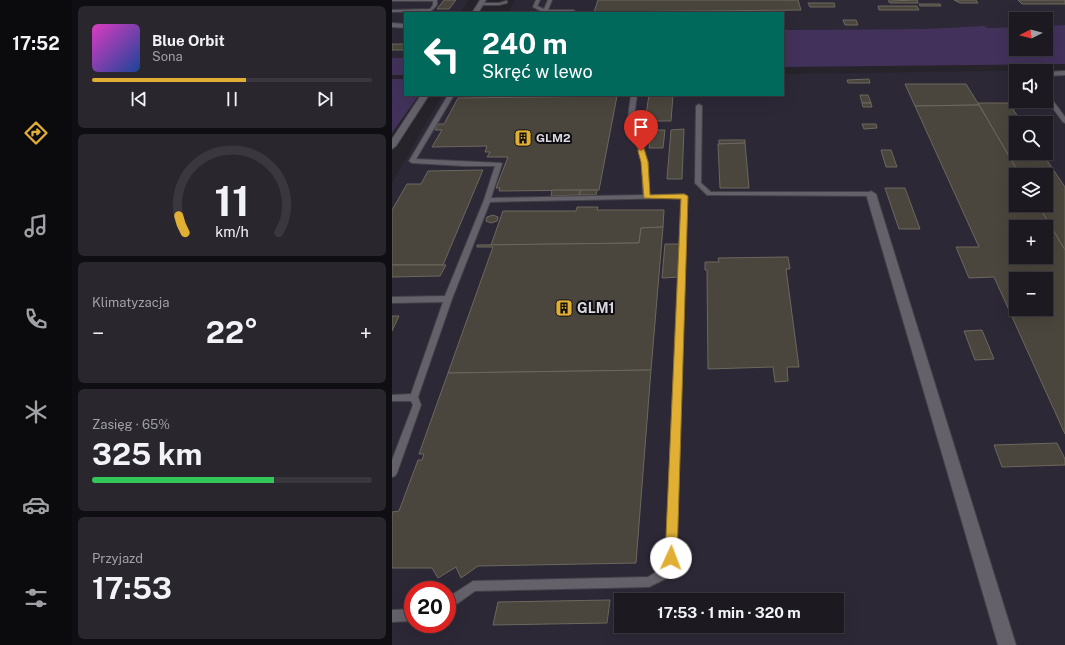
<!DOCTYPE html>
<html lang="pl">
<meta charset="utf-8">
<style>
body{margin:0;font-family:"Public Sans",sans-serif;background:#29272d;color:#f1f3f6;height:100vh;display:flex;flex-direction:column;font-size:15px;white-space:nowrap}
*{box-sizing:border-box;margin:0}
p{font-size:13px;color:#a0a1a5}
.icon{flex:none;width:22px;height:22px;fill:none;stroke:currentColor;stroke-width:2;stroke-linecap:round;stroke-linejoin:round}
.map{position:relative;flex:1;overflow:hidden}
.panel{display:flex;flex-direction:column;gap:6px;padding:6px;background:#0f0e12;width:320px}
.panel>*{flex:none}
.banner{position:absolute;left:12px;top:12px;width:380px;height:84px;border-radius:0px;box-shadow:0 4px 16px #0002,0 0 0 1px #3a383e;background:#00695c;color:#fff;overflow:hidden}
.needle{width:26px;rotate:264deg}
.controls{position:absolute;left:617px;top:12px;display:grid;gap:8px}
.controls a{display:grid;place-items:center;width:44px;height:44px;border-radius:0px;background:#1c1a20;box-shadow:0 4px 16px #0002,0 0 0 1px #3a383e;font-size:20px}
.speed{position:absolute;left:12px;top:581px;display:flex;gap:8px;font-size:20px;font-weight:700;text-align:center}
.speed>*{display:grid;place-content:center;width:52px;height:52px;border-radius:50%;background:#1c1a20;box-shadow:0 4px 16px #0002,0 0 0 1px #3a383e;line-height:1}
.speed .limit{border:6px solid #d22;background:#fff;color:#111}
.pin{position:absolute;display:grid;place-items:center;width:34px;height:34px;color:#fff;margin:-41px -17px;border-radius:50% 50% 50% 0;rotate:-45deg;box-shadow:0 0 4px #0007}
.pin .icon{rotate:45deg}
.me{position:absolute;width:44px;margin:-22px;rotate:2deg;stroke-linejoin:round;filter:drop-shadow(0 0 3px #0008)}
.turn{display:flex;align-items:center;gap:14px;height:84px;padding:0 12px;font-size:18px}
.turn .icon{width:52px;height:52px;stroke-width:2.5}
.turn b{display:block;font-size:28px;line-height:34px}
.big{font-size:30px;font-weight:700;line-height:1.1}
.panel .tile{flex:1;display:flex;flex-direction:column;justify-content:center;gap:6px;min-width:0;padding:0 14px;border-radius:6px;background:#29272d}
.panel .dial{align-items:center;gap:0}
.dial svg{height:104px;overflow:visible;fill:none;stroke:#3a383e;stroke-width:7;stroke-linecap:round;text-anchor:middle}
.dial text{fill:#f1f3f6;stroke:none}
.song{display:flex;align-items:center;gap:12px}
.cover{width:48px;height:48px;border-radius:6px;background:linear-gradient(135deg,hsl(310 70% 55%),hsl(220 70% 35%))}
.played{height:4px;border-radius:2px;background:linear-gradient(90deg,#e1af34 55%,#3a383e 55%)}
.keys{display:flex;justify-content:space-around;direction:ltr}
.heat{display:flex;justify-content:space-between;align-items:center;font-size:22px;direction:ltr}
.charge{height:6px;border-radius:3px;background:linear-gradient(90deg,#34c759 65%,#3a383e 0)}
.trip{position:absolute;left:222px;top:593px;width:230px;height:40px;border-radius:0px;background:#1c1a20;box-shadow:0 4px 16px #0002,0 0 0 1px #3a383e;font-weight:700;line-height:40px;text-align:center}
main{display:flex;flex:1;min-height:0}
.dock{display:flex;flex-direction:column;width:72px;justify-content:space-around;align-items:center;background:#0b0a0d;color:#a0a1a5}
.dock .icon{width:28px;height:28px}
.dock .selected{color:#e1af34}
.dock b{font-size:18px;color:#f1f3f6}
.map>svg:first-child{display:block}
</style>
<main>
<nav class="dock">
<b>17:52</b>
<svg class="icon selected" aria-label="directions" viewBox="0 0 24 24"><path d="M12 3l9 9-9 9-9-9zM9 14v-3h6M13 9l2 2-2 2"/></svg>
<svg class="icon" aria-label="music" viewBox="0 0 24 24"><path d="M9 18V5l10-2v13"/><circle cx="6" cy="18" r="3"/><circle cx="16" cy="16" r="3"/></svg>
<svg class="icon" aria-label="phone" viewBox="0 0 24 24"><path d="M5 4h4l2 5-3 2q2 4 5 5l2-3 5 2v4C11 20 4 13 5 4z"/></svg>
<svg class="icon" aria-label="climate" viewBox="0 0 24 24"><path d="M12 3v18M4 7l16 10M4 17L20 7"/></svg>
<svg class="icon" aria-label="car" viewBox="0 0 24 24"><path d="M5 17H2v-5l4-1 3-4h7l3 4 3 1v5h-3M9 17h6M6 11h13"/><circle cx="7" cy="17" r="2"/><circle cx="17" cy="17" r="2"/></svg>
<svg class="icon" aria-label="filters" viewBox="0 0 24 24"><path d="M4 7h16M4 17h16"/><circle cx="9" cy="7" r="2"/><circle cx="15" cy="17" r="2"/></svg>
</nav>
<section class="panel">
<div class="tile">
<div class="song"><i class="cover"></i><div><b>Blue Orbit</b><p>Sona</p></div></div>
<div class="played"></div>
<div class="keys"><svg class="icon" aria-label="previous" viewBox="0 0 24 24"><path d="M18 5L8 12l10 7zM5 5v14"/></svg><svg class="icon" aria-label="pause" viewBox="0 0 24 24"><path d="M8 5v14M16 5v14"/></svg><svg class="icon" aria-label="next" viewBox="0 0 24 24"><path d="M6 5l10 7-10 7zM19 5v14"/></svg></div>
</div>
<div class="tile dial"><svg viewBox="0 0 100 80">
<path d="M14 69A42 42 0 1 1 86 69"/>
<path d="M14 69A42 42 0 0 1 9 56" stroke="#e1af34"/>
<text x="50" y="56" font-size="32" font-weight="700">11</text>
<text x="50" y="72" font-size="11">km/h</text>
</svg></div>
<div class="tile"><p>Klimatyzacja</p>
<div class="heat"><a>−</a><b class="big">22°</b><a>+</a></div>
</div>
<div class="tile"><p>Zasięg · 65%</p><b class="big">325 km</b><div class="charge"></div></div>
<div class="tile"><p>Przyjazd</p><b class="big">17:53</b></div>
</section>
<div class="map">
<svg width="673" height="645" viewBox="0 0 673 645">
<rect width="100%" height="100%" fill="#26232b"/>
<!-- built -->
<g fill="#2d2836" fill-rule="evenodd">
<polygon points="0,0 77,0 68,13 13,13 13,58 0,58"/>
<polygon points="123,0 673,0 673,25 654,26 654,19 624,19 624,27 596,28 592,26 532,29 391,30 391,13 116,13"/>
<path d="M673 70V645H0V183L50 95H391V74ZM624 71H654V101H624ZM624 123H654V153H624ZM624 175H654V205H624ZM624 227H654V257H624ZM624 279H654V309H624ZM21 590H55V624H21ZM229 600H445V626H229Z"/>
</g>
<!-- green -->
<g fill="#42325b">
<polygon points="673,25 673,64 391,67 391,30 532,29 592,26 596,28 624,27 624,49 654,49 654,26"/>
<rect x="0" y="58" width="13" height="17"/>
<polygon points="0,79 13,79 13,95 27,95 0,133"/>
</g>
<!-- building -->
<g fill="#4a463d" stroke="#6c685e" fill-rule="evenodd">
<polygon points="52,0 64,0 57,9 45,9"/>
<polygon points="206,0 406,0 409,10 202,12"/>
<polygon points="525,0 526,3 498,3 496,1"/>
<polygon points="562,0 584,0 586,3 568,3"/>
<polygon points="626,0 673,0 673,4 630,4"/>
<polygon points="416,3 442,3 443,7 418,7"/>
<polygon points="527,4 548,4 549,6 528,6"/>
<polygon points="486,6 525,6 527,10 487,10"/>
<polygon points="451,20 464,20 466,25 453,25"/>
<rect x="0" y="44" width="13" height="6"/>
<polygon points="477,79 478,83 456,83 455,80"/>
<polygon points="513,84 574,84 587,105 523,106"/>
<polygon points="257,95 281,95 279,121 253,121"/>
<polygon points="468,95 476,95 479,103 470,103"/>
<polygon points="225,96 207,190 107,191 108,188 104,188 116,157 95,157 98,152 93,152 95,146 40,147 50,130 43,130 46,124 52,124 66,98"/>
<polygon points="470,103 479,103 480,107 471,107"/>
<polygon points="586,103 617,103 630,123 624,123 624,153 650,153 673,187 673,250 646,205 654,205 654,175 628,175"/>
<path d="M587 105 628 175H624V205H646L673 250V434L602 277 577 278 564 247H587L523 106ZM624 227H654V257H624ZM624 279H654V309H624Z"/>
<polygon points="470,124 484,124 485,128 472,129"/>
<polygon points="292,129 290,179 275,179 279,130"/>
<polygon points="259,130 273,130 271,148 257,148"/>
<polygon points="327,140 353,140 353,143 327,144"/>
<polygon points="353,143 357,188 328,188 326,144"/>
<polygon points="489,150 499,150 505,167 494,167"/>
<polygon points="91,170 51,265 0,265 0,210 15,184 29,184 36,171"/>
<polygon points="493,188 513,188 528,229 507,229"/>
<polygon points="160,190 189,190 187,195 159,196"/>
<polygon points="189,190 205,190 204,195 187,195"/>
<polygon points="185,207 206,207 205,210 272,210 271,227 249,228 247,243 99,245 111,211 184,211"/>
<polygon points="101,215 106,217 105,221 99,223 94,221 95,217"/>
<polygon points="271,227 259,370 56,373 101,247 85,247 85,245 247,243 249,228"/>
<polygon points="273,244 290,244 289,277 270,278"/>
<polygon points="396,257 398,269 394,269 407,367 395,367 396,381 383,382 381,367 316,369 315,270 313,270 313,262 327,262 326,258"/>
<polygon points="0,265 54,265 48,276 0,277"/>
<polygon points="0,316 7,316 0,331"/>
<polygon points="590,330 602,359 583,360 572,331"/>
<polygon points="259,370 244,563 86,566 69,578 64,567 46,578 40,568 0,568 0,512 7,511 26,460 30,460 32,454 27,454 56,373"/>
<polygon points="665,443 673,459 673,465 610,467 602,445"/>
<polygon points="218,600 215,623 101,625 106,602"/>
</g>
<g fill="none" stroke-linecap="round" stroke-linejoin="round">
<!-- service casing -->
<g stroke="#434248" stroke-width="2">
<g id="service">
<polygon points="0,0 45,0 45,5 39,11 0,12 0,10 38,9 41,5 41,1 0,1"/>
<polygon points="144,0 148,0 145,6 152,9 156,0 160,0 156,10 181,10 183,11 181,12 150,13 151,12 141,7"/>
<polygon points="114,1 115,1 115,3 107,5 88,5 86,4 88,3 107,3"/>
<polygon points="673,71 673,75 654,76 654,72"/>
<polygon points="654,93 656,94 673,117 673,123 671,122 654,99"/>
<polygon points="56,95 62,95 24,159 109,163 110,164 99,198 251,195 250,162 236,117 239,95 245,95 242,117 256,162 257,195 292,194 295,196 284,558 277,577 257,587 83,591 55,611 55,598 81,581 256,577 269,569 274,558 289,198 98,202 60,299 26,397 29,405 5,473 3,476 0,477 0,460 21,405 19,401 0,401 0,395 19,394 51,302 0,303 0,297 53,296 92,200 103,166 72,166 20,163 17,161"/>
<polygon points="307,104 310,106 309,183 319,192 479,192 482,194 479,196 315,195 303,183 304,106"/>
<polygon points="21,609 21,621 0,622 0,610"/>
</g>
</g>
<!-- minor casing -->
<g stroke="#434248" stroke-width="2">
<g id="minor">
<polygon points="0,23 13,24 13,28 0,27"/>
<polygon points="479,191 484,194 624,645 606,645 474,194"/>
</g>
</g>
<!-- tertiary casing -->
<g stroke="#434248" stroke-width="2">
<g id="tertiary">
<polygon points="88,0 94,0 86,13 80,13"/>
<polygon points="29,95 37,95 4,146 0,149 0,139"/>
</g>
</g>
<!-- service -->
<use href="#service" fill="#64616a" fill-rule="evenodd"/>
<!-- minor -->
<use href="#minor" fill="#64616a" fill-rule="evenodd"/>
<!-- tertiary -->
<use href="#tertiary" fill="#64616a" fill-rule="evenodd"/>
</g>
<!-- route -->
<polygon fill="#e1af34" stroke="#927222" points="247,149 252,149 256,162 258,195 292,194 296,196 285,558 284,562 279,563 275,562 273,558 289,199 252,198 249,162 246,151"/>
<!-- icons -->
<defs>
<g id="building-square" transform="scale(0.9)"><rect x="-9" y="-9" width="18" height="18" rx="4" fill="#e1af34" stroke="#0f0d11"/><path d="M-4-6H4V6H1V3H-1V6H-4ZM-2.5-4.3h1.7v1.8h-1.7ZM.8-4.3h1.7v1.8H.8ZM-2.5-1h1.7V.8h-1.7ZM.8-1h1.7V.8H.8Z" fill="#111"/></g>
</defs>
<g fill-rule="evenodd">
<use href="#building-square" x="131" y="138"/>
<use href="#building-square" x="172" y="308"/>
</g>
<g text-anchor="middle" stroke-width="4" stroke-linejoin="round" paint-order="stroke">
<!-- far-poi labels -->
<g font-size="12" font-weight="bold" fill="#d8d7dc" stroke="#0f0d11" text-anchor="start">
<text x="144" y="142">GLM2</text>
</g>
<!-- poi labels -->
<g font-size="14" font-weight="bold" fill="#d8d7dc" stroke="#0f0d11" text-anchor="start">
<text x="185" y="313">GLM1</text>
</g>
</g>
</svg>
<div class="controls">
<a><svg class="needle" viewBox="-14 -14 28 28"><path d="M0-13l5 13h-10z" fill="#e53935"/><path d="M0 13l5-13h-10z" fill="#a0a1a5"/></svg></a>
<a><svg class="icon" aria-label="sound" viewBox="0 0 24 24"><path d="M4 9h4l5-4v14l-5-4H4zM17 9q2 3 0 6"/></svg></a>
<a><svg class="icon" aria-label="search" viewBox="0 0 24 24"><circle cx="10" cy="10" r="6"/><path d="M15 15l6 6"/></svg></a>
<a><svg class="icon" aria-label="layers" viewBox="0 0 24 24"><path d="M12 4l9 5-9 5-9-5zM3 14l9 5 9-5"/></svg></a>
<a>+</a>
<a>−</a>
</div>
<div class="speed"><div class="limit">20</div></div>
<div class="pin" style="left:249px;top:151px;background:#d93025"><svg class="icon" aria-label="arrive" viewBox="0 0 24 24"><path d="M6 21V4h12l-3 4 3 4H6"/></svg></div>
<svg class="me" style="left:279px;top:558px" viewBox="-20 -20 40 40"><circle r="19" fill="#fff"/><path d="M0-13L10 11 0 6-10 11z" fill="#e1af34"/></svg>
<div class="trip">17:53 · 1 min · 320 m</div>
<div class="banner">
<div class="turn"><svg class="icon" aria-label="left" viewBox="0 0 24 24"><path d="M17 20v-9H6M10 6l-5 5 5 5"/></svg><div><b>240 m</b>Skręć w lewo</div></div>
</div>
</div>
</main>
